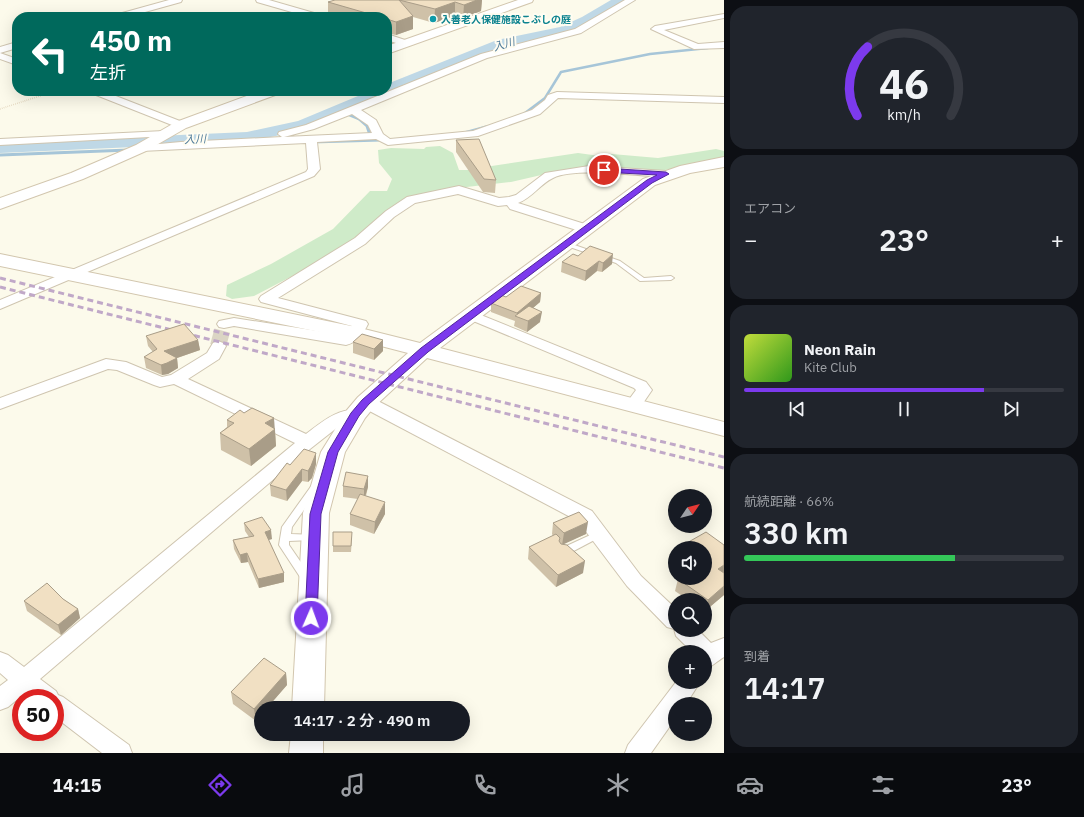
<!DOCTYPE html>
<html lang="ja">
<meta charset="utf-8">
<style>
body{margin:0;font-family:"IBM Plex Sans","Noto Sans JP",sans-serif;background:#20242c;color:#f1f3f6;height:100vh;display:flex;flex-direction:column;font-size:15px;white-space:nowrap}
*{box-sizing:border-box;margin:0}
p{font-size:13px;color:#9ea1a6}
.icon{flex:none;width:22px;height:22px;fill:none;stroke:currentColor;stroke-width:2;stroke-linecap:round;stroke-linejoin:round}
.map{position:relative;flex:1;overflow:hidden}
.sheet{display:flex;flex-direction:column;gap:6px;padding:6px;background:#0d0f14;width:360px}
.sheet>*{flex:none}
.hud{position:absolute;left:12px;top:12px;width:380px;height:84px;border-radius:16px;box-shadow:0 4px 16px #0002;background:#00695c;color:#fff;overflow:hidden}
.needle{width:26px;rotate:55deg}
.controls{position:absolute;left:668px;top:489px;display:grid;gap:8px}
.controls a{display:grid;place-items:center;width:44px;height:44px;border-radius:50%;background:#171b24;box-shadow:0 4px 16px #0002;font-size:20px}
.speed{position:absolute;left:12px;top:689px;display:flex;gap:8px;font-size:20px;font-weight:700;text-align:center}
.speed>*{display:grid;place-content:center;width:52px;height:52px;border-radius:50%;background:#171b24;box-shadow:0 4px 16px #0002;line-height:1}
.speed .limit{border:6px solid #d22;background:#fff;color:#111}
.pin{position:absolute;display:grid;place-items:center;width:34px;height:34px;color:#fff;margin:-17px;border:2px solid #fff;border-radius:50%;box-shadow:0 1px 4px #0007}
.me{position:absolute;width:44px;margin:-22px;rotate:2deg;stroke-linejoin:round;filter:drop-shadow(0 0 3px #0008)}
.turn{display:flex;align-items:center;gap:14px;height:84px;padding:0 12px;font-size:18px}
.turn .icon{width:52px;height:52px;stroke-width:2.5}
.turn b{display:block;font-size:28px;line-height:34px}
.big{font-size:30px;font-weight:600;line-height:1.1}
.sheet .card{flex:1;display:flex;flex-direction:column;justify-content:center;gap:6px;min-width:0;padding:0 14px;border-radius:16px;background:#20242c}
.sheet .dial{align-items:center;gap:0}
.dial svg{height:104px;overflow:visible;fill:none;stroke:#363941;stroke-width:7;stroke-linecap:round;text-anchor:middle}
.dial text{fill:#f1f3f6;stroke:none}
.song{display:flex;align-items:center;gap:12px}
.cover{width:48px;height:48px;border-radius:6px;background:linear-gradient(135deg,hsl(70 70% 55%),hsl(110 70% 35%))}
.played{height:4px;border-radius:2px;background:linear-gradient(90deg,#7c3aed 75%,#363941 75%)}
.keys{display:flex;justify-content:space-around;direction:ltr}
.heat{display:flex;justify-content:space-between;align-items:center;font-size:22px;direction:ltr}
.charge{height:6px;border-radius:3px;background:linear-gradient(90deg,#34c759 66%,#363941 0)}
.trip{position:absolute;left:254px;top:701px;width:216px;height:40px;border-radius:20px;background:#171b24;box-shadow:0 4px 16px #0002;font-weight:600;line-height:40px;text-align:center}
.menu{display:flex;height:64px;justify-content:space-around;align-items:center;background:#090b0e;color:#9ea1a6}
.menu .icon{width:28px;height:28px}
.menu .selected{color:#7c3aed}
.menu b{font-size:18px;color:#f1f3f6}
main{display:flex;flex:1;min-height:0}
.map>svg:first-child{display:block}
</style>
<main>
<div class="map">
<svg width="724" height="753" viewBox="0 0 724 753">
<rect width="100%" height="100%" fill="#fcfaeb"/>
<!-- green -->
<polygon fill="#cfebc9" points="440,146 453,153 459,170 473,170 485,167 578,153 600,156 612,154 658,158 716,149 724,151 724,159 654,172 586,168 563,170 511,182 458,188 421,194 327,258 254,296 232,299 226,296 227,285 271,264 333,229 370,191 387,191 392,179 379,163 378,150 391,148 424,149 426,147"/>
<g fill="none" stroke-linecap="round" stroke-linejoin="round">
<!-- stream-far1 -->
<g stroke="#a6c5d8" stroke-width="2.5">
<polyline points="109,17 119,14"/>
<polyline points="337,110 359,119"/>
<polyline points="525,113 545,98 561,72 650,54 708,48"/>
</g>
<!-- stream -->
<g stroke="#a6c5d8" stroke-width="3">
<polyline points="358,118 367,126 371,138"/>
<polyline points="464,133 486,127"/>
<polyline points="312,142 381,140"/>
<polyline points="0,155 129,150"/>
</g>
<!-- river -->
<polygon fill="#bfd8e6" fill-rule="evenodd" points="611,0 626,0 592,23 569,33 506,46 389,93 304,130 247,142 0,153 0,143 247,132 298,121 370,91 387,91 387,84 497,40 560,27 582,17"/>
<!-- street-tunnel -->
<polyline stroke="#dbd5c4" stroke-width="16" stroke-dasharray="16 8" stroke-linecap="butt" points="218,346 224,324"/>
<!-- lane casing -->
<g stroke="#cfc5b0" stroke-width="2">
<g id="lane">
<polygon points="566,242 620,261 644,278 671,276 674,278 671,280 640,281 616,263 564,245 563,244"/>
<polygon points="315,484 318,485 320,487 292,527 291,534 315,535 317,537 315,539 312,540 289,541 289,545 311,577 310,580 306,581 302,580 279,545 282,527 312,485"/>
<polygon points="599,531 602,532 604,534 602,536 566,555 563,556 560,555 558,552 560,549"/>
</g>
</g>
<!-- street casing -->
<g stroke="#cfc5b0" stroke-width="2">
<g id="street">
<polygon points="169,0 182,0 181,2 127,17 114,17 115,15"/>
<polygon points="256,0 269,0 321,15 322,17 309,17 257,2"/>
<path d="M625 0H635L581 33 487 58 361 110 376 120 383 134 390 139 473 131 532 110 545 100 548 95 557 92 724 97V103L558 98 540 114 478 136 388 145 376 139 317 142 320 169 314 176 0 309V300L306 172 308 169 306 143 141 151 135 148 137 146 181 142 282 137 278 134 279 132 306 125 481 54 575 29ZM352 114 368 125 372 133 284 137 314 129Z"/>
<polygon points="724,14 724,18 664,30 698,44 724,42 724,48 694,49 651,29 655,26"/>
<polygon points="387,34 408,41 409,43 405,46 387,40"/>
<polygon points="17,42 17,48 0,53 0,47"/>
<polygon points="0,53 17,59 17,65 0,59"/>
<polygon points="89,91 103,91 185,123 186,125 185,127 177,127 91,93"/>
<polygon points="164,131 169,134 168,136 0,145 0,139"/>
<path d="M589 166 666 171 670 172 672 174 670 176 666 177C640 176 575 167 553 178 540 184 532 198 518 203L591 226 592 229 591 232 586 233 510 209 507 205 498 206 458 194 415 203 394 217 365 244 278 298 366 321 368 324C363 334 358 342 346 345L234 326 224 328 219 327 217 324 219 321 234 318 343 335 350 330 352 326 261 302 259 299 261 296 355 238 386 211 407 197 459 186 499 198 509 197 516 195 545 173Z"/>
<polygon points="471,311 646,382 652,390 639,409 633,410 627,409 625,405 636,390 634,388 466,318 464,315 466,312"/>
<path d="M218 341 223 343 226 346 219 359 188 379 306 434C322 422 340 406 361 411L363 415 361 419 343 423 296 460 40 679 56 691 58 695 63 697 129 745 132 753H102L55 717V698H31L25 693 8 707 0 710V686L8 680 0 673V652L8 655 24 667 295 443 174 384 160 387 154 385 117 370 108 369 0 409V398L106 359 126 362 162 377 171 375 207 353 213 343Z"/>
<path d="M366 397 372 398 592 511 641 576 675 608V630H698L711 643 724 638V657C717 661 713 666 705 669V652H692L676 636 674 629 667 627 627 586 578 521 360 406 358 402 360 398Z"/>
<polygon points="676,682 700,682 686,704 675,704 675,719 651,753 625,753 628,745"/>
</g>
</g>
<!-- secondary casing -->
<g stroke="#d2c6ae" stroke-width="2">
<g id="secondary">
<polygon points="518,0 533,0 532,2 387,54 387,46"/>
<polygon points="260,91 280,91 278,94 186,128 146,151 83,179 0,209 0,198 71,173 136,145 176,122"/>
<polygon points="724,157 724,167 690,173 655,185 440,348 724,422 724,436 427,358 374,407 365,418 345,452 329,513 324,708 292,708 303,513 321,452 347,410 358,397 408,353 354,339 0,266 0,254 356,327 420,343 643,179 680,166"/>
<polygon points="291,734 323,734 323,753 289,753"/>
</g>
</g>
<!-- path -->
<polyline stroke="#d7c4a6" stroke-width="1.5" stroke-dasharray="0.5 1.5" stroke-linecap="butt" points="0,109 55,91"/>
<!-- lane -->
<use href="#lane" fill="#fff" fill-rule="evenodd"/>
<!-- street -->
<use href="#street" fill="#fff" fill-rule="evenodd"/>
<!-- secondary -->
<use href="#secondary" fill="#fff" fill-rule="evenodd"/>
<!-- rail -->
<g stroke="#c0a8c8" stroke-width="3" stroke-dasharray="6 4" stroke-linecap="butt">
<polyline points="0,278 724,457"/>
<polyline points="0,287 724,468"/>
</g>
</g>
<!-- wall -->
<g fill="#cfc1a8">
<polygon points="335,0 482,0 481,11 463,18 455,16 434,23 413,17 413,29 396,35 387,33 387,17 333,17 328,15 328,2"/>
<polygon points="456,140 496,180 495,193 483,192 456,152"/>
<polygon points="578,256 612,264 602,272 597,271 585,281 561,272 562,262"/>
<polygon points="541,293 540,302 533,308 540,322 527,332 514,326 515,321 491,312 491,303 506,297"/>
<polygon points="146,336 198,340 200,350 177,358 178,368 168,374 162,375 146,368 144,357 153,352 148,346"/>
<polygon points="353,342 383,351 374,360 353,353"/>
<polygon points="227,420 274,429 275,429 276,446 251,466 221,450 220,433 227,427"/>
<polygon points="316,464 312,478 308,482 302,481 287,501 271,496 270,485 290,465"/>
<polygon points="368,476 368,487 366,496 385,514 374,534 350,525 350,514 358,499 343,497 343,486"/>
<polygon points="244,523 272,539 268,540 284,582 259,588 248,562 241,563 234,549 233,540 249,537 245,531"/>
<polygon points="553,523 586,534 562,544 583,573 556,587 528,559 529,547 553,536 552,534"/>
<polygon points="333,532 352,538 351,552 333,552"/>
<polygon points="685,544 724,545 724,595 705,611 705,600 688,600 675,591 678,579 705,578 705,548 684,548"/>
<polygon points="63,599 78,609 80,618 61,635 27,611 24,601"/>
<polygon points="286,673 287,685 267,708 261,708 256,721 233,704 231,692"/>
</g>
<!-- shaded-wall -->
<g fill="#a99d88">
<polygon points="477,0 482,0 481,11 463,18 464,5"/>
<polygon points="455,2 455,16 434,23 435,9"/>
<polygon points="413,16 413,29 396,35 396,22"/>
<polygon points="613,254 612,264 602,272 603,263"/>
<polygon points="599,261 597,271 585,281 586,271"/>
<polygon points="541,293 540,302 521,318 517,316 517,313"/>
<polygon points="542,312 540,322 527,332 528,321"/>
<polygon points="198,340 200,350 177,358 178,368 168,374 162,375 161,365 164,351"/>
<polygon points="383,340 383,351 374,360 374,349"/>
<polygon points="274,418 276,446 251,466 249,449 265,423"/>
<polygon points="316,453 316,464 312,478 308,482 308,471"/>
<polygon points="302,469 302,481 287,501 286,490"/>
<polygon points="368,476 368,487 364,500 364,489"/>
<polygon points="385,502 385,514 374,534 375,522"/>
<polygon points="588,522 586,534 562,545 564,533"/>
<polygon points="271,530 272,539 265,541 265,532"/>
<polygon points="247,553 248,562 241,563 240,555"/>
<polygon points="585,561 583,573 556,587 558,575"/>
<polygon points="724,565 724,575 718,569"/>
<polygon points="284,573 284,582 259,588 258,579"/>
<polygon points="724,586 724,595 705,611 708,600"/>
<polygon points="78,609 80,618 61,635 58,625"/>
<polygon points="286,673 287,685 267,708 261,708 261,715 256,721 254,709"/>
</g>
<!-- building -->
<g fill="#f1e0c3" stroke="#a99d88">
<polygon points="335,0 477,0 464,5 455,2 435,9 399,0 413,16 396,22 387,19 387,17 380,17 328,2"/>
<polygon points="479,139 496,180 484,179 456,140"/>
<polygon points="590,246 613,254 603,263 599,261 586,271 562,262 573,254 578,256"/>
<polygon points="521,286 541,293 517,313 491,303 501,295 506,297"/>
<polygon points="529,306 542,312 528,321 515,316"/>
<polygon points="184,324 198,340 164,351 177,358 167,363 161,365 144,357 157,349 146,336"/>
<polygon points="362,334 383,340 374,349 353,342"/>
<polygon points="252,408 274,418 265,423 275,429 249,449 220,433 234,423 227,420 240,410 244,413"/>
<polygon points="304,449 316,453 311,466 308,471 302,469 286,490 270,485 287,463 290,465"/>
<polygon points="346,472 368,476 364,489 343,486"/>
<polygon points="360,494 385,502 375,522 350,514"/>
<polygon points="579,512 588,522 564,533 553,523"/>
<polygon points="262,517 271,530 265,532 284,573 258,579 247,553 240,555 233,540 254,536 244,523"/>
<polygon points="333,532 352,532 351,546 333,546"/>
<polygon points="706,532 724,545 724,565 718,569 724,573 724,586 708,600 678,579 679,578 705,578 705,548 690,548 685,544"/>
<polygon points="556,534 560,538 559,541 561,544 567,545 585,561 558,575 529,547"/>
<polygon points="47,583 63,599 78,609 58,625 24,601"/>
<polygon points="264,658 286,673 254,709 231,692"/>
</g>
<!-- route -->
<polygon fill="#7c3aed" stroke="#51269a" points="604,168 666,172 669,174 652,183 428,352 369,404 359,416 338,452 321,514 317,618 316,621 311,623 307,621 305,618 310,514 328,452 351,413 362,400 421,348 647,180 657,175 602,172 602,169"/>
<!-- markers -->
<circle fill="#0f9aa8" stroke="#fffdf2" stroke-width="1.5" cx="433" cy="19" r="4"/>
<g text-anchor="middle" stroke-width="4" stroke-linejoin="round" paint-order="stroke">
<!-- far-culture labels -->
<g font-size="10" font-weight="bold" fill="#0d838f" stroke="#fffdf2" text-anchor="start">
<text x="441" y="23">入善老人保健施設こぶしの庭</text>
</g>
<!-- far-water labels -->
<g font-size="11" font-style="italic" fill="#4e7a99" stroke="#fffdf2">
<text transform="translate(504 44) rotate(-16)" y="4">入川</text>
<text transform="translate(195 139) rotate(-3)" y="4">入川</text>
</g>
</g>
</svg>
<div class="controls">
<a><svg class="needle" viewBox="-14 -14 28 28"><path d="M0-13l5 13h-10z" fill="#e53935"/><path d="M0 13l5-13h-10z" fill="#9ea1a6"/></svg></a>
<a><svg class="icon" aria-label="sound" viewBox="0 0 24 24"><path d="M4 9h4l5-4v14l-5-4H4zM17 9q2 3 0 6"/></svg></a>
<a><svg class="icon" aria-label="search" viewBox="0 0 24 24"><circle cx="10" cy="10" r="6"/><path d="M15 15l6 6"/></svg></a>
<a>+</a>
<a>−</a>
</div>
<div class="speed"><div class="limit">50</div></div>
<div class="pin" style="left:604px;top:170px;background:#d93025"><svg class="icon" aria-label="arrive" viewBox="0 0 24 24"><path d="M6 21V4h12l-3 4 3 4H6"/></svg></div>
<svg class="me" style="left:311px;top:618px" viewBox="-20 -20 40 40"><circle r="17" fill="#7c3aed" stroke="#fff" stroke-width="3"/><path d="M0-11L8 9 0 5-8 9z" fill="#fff"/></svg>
<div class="trip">14:17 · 2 分 · 490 m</div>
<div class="hud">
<div class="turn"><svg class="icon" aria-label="left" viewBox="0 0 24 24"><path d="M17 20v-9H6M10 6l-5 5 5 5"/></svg><div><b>450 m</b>左折</div></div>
</div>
</div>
<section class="sheet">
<div class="card dial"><svg viewBox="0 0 100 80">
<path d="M14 69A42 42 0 1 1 86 69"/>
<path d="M14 69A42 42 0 0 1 22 16" stroke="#7c3aed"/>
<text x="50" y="56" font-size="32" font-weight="700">46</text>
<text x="50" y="72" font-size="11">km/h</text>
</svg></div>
<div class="card"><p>エアコン</p>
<div class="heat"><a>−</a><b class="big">23°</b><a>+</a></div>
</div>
<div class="card">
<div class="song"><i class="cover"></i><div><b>Neon Rain</b><p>Kite Club</p></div></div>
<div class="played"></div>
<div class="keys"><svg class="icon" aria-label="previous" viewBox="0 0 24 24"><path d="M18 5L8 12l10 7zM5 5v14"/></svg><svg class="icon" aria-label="pause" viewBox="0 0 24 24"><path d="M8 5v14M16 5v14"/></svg><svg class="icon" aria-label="next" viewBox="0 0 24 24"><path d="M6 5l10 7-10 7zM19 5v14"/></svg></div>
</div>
<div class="card"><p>航続距離 · 66%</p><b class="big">330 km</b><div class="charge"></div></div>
<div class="card"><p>到着</p><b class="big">14:17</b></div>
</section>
</main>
<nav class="menu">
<b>14:15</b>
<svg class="icon selected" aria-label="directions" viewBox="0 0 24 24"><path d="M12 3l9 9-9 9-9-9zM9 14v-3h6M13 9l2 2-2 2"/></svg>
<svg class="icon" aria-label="music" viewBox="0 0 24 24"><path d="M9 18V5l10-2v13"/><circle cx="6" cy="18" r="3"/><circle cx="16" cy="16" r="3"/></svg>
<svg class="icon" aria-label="phone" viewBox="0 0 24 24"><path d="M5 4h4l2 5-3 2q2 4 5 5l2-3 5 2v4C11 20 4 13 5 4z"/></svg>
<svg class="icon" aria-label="climate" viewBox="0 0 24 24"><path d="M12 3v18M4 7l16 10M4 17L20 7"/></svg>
<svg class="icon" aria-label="car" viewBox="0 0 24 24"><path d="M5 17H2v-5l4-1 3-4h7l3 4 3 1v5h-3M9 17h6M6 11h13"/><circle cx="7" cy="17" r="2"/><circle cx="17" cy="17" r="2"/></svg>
<svg class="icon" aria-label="filters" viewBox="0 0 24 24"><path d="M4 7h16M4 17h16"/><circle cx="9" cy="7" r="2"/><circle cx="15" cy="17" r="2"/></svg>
<b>23°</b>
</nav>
